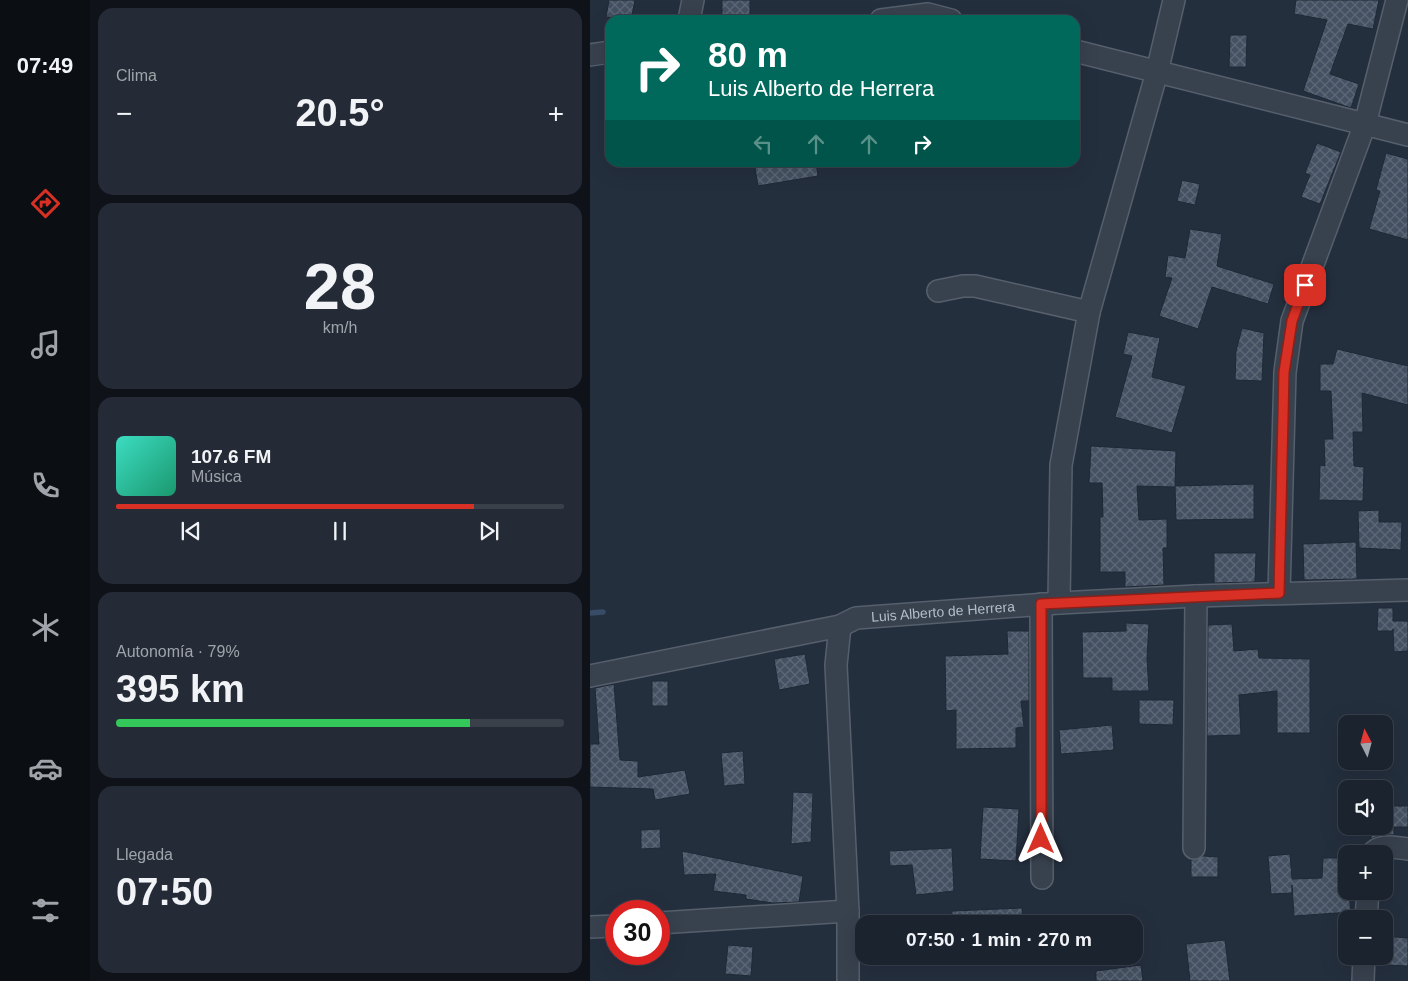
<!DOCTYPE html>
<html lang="es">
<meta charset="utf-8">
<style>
body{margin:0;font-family:Helvetica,sans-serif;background:#242b36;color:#f1f3f6;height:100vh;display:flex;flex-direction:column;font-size:19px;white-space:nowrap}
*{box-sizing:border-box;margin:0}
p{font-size:16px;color:#a0a4aa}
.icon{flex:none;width:28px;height:28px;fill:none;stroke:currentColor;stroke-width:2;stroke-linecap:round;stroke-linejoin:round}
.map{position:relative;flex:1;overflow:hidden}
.drawer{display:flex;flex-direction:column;gap:8px;padding:8px;background:#0f1319;width:500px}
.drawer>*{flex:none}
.hud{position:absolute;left:15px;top:15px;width:475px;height:152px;border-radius:15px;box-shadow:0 5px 20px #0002,0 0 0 1px #39404a;background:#00695c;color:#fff;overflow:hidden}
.needle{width:32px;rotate:354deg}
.tools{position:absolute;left:748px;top:715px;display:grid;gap:10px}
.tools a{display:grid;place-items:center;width:55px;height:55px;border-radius:10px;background:#1b232e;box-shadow:0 5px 20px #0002,0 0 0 1px #39404a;font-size:25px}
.speed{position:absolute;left:15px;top:900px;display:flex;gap:10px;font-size:25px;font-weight:700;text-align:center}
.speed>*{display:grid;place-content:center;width:65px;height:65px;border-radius:50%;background:#1b232e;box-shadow:0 5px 20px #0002,0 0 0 1px #39404a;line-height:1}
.speed .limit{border:8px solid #d22;background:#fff;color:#111}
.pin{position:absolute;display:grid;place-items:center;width:42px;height:42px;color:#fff;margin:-21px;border-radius:10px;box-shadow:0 2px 8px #0006}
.me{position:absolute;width:55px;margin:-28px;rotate:0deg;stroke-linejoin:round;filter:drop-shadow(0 0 4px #0008)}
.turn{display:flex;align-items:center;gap:18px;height:105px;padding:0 20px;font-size:22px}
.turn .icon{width:65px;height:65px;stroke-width:2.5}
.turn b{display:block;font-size:35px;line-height:42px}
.lanes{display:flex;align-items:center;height:48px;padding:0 20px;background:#0003;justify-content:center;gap:25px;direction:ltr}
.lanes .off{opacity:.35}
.big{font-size:38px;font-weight:700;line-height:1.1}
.drawer .card{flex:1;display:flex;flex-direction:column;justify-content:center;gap:8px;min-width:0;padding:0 18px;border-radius:15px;background:#242b36}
.drawer .dial{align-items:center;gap:0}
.dial b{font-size:65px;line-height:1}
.song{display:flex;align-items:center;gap:15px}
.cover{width:60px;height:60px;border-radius:8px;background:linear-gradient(135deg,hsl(170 70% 55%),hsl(160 70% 35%))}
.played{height:5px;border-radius:2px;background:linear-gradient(90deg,#d93025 80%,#39404a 80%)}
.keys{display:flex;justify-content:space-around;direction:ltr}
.heat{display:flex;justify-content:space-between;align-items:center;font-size:28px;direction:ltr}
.charge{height:8px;border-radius:4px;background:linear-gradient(90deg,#34c759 79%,#39404a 0)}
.trip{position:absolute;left:265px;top:915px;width:288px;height:50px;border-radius:15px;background:#1b232e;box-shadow:0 5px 20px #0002,0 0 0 1px #39404a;font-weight:700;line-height:50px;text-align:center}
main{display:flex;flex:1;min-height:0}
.tabs{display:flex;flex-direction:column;width:90px;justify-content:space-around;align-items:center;background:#0b0e12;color:#a0a4aa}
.tabs .icon{width:35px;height:35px}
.tabs .selected{color:#d93025}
.tabs b{font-size:22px;color:#f1f3f6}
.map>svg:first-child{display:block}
</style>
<main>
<nav class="tabs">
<b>07:49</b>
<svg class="icon selected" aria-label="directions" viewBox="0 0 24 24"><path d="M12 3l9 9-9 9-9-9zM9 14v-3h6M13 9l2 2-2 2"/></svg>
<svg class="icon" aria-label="music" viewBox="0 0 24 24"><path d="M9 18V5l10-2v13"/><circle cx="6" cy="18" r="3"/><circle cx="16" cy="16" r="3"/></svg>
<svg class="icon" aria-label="phone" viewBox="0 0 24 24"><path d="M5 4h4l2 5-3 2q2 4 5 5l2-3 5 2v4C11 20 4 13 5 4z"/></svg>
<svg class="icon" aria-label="climate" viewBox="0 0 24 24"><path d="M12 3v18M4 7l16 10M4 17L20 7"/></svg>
<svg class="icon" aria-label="car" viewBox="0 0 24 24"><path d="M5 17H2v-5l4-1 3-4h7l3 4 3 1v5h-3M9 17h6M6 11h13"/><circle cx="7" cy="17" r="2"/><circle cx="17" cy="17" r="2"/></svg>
<svg class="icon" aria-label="filters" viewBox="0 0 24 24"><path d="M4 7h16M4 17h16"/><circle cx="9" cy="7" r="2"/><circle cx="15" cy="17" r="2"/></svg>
</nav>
<section class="drawer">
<div class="card"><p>Clima</p>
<div class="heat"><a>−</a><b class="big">20.5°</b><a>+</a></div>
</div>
<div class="card dial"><b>28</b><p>km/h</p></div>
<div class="card">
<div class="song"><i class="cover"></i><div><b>107.6 FM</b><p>Música</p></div></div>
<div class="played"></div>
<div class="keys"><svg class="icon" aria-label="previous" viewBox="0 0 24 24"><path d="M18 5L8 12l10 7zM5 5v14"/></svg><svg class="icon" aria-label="pause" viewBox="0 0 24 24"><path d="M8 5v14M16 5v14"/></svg><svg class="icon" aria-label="next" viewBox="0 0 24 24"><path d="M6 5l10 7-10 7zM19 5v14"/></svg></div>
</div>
<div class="card"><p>Autonomía · 79%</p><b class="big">395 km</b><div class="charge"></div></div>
<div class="card"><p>Llegada</p><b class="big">07:50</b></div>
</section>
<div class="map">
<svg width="818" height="981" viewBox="0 0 818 981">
<defs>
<pattern id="building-cross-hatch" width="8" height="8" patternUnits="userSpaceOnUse" patternTransform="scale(1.25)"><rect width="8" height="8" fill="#455162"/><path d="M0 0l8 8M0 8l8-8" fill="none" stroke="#5d6877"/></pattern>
</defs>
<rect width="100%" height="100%" fill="#242f3e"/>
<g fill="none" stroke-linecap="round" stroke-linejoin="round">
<!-- stream -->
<polyline stroke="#394c67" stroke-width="5.5" points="0,613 13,612"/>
</g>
<!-- building -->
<g fill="url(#building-cross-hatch)" stroke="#1f2835">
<polygon points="19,0 45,0 41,20 16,17"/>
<rect x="132" y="0" width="28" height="20"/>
<polygon points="706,0 789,0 783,29 758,24 740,74 769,84 761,108 713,91 737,20 704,14"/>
<polygon points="640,35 657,35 656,67 639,67"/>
<polygon points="727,143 751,152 730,204 711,197 720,175 715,173"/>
<polygon points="796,153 818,159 818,240 779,229 790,191 786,190"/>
<polygon points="164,162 226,162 228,176 168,186"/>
<polygon points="592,180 610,184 605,205 587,201"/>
<polygon points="600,229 632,234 627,266 684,284 678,304 622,287 608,329 569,316 582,278 575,277 578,255 595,258"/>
<polygon points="652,328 674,333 672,381 645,380 646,351"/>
<polygon points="538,332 570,338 562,377 596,386 582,433 525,417 542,356 533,354"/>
<polygon points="747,349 818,366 818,405 772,393 773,432 763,432 764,466 774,467 773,501 729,500 730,465 735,466 734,439 743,439 741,391 730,391 730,364 743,364"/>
<polygon points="501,446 586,451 585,487 547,486 549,520 577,519 577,548 573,548 574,585 535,587 535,572 510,572 510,517 513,517 512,483 499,483"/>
<polygon points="664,484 664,519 586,520 585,486"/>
<polygon points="789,510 789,522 812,522 811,550 769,548 768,511"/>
<polygon points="766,542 767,579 714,580 713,544"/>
<polygon points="624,553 666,553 665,582 624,583"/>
<polygon points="788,608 803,608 803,621 818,621 818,651 804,652 803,629 803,631 787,631"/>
<polygon points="536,623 559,624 557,658 559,691 522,691 522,678 493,678 492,632 536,631"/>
<polygon points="642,624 644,651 668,649 669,658 720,659 720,733 687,733 687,691 649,695 651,735 617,736 618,625"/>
<polygon points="417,631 439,631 439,701 431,701 434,727 426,728 426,748 366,749 366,710 356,711 355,656 418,654"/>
<polygon points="215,654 220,684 189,690 184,659"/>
<rect x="62" y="681" width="16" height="25"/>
<polygon points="24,684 30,760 48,761 48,777 95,770 100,794 65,800 63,789 0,787 0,744 9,744 5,688"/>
<polygon points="549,700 584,700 583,725 549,724"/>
<polygon points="522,725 524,750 471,754 469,730"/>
<polygon points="153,751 155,784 134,786 131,753"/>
<polygon points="203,792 223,793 221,842 201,844"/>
<polygon points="794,806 818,806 818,827 804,827 804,835 791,835 781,839 781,826 794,826"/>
<polygon points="393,807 429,809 426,861 390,859"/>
<polygon points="70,829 71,848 51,849 51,830"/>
<polygon points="362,848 364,891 326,895 322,865 300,866 299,851"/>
<polygon points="92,851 213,876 209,902 183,903 156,899 156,895 123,891 126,874 94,875"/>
<polygon points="700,854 702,879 732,878 733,858 756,858 756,891 759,893 761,912 704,916 702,885 702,893 681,894 678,856"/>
<polygon points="613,856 628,857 628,877 601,877 601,860"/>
<polygon points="432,908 433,924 362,924 362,911"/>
<polygon points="794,936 818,938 818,966 794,965"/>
<polygon points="635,940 640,981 600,981 596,944"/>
<polygon points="138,945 163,947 161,976 135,974"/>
<polygon points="551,965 553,981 506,981 506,971"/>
</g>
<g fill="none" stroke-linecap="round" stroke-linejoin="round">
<!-- street casing -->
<g stroke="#565f6c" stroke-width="24">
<g id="street">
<polyline points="99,20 103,0"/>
<polyline points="291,20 338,14 361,20"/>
<polyline points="485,51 818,135"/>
<polyline points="0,55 20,52"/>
<polyline points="348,291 373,286 385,286 499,312"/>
<polyline points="689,593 695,372 702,321 775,124 807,0"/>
<polyline points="469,603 471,465 499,312 567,72 584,0"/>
<polyline points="451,604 452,878"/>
<polyline points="250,626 246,665 258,911 258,981"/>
<path id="s1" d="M0 676 250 626 266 618 469 603 606 596 818 590"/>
<polyline points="604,848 606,596"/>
<path d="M782 854C789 843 807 848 818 849"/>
<polyline points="776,919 778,891"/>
<polyline points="69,923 258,911"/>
<polyline points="0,927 26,926"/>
<polyline points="773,981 774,956"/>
</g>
</g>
<!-- street -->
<use href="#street" stroke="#38414e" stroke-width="21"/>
</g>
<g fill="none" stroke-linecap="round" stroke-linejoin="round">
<!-- route casing -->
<g stroke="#8d1f18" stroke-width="12">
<polyline id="route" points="451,839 451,604 689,593 694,372 702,321 715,285"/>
</g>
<!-- route -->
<use href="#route" stroke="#d93025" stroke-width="9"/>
</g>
<g text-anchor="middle" stroke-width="4" stroke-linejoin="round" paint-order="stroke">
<!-- street labels -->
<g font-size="14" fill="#b4bcc9" stroke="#1d2633">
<text dy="5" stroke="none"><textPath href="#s1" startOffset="360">Luis Alberto de Herrera</textPath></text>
</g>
</g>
</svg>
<div class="tools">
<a><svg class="needle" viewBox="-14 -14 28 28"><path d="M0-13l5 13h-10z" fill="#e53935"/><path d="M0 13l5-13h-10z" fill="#a0a4aa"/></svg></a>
<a><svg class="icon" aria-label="sound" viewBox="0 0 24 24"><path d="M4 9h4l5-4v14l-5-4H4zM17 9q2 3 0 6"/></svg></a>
<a>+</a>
<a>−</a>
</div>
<div class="speed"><div class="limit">30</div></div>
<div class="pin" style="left:715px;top:285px;background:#d93025"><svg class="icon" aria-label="arrive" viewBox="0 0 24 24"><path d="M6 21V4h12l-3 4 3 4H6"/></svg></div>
<svg class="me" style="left:451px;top:839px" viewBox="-20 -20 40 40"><path d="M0-17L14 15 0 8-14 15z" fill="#d93025" stroke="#fff" stroke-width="4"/></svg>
<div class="trip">07:50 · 1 min · 270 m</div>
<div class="hud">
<div class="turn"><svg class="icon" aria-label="right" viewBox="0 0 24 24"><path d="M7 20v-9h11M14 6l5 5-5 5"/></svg><div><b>80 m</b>Luis Alberto de Herrera</div></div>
<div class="lanes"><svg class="icon off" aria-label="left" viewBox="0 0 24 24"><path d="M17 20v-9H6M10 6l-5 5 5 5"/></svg><svg class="icon off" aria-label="ahead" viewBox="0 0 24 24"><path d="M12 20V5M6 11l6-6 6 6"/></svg><svg class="icon off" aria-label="ahead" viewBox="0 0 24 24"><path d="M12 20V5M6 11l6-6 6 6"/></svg><svg class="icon" aria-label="right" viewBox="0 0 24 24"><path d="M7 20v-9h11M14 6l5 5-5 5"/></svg></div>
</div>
</div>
</main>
